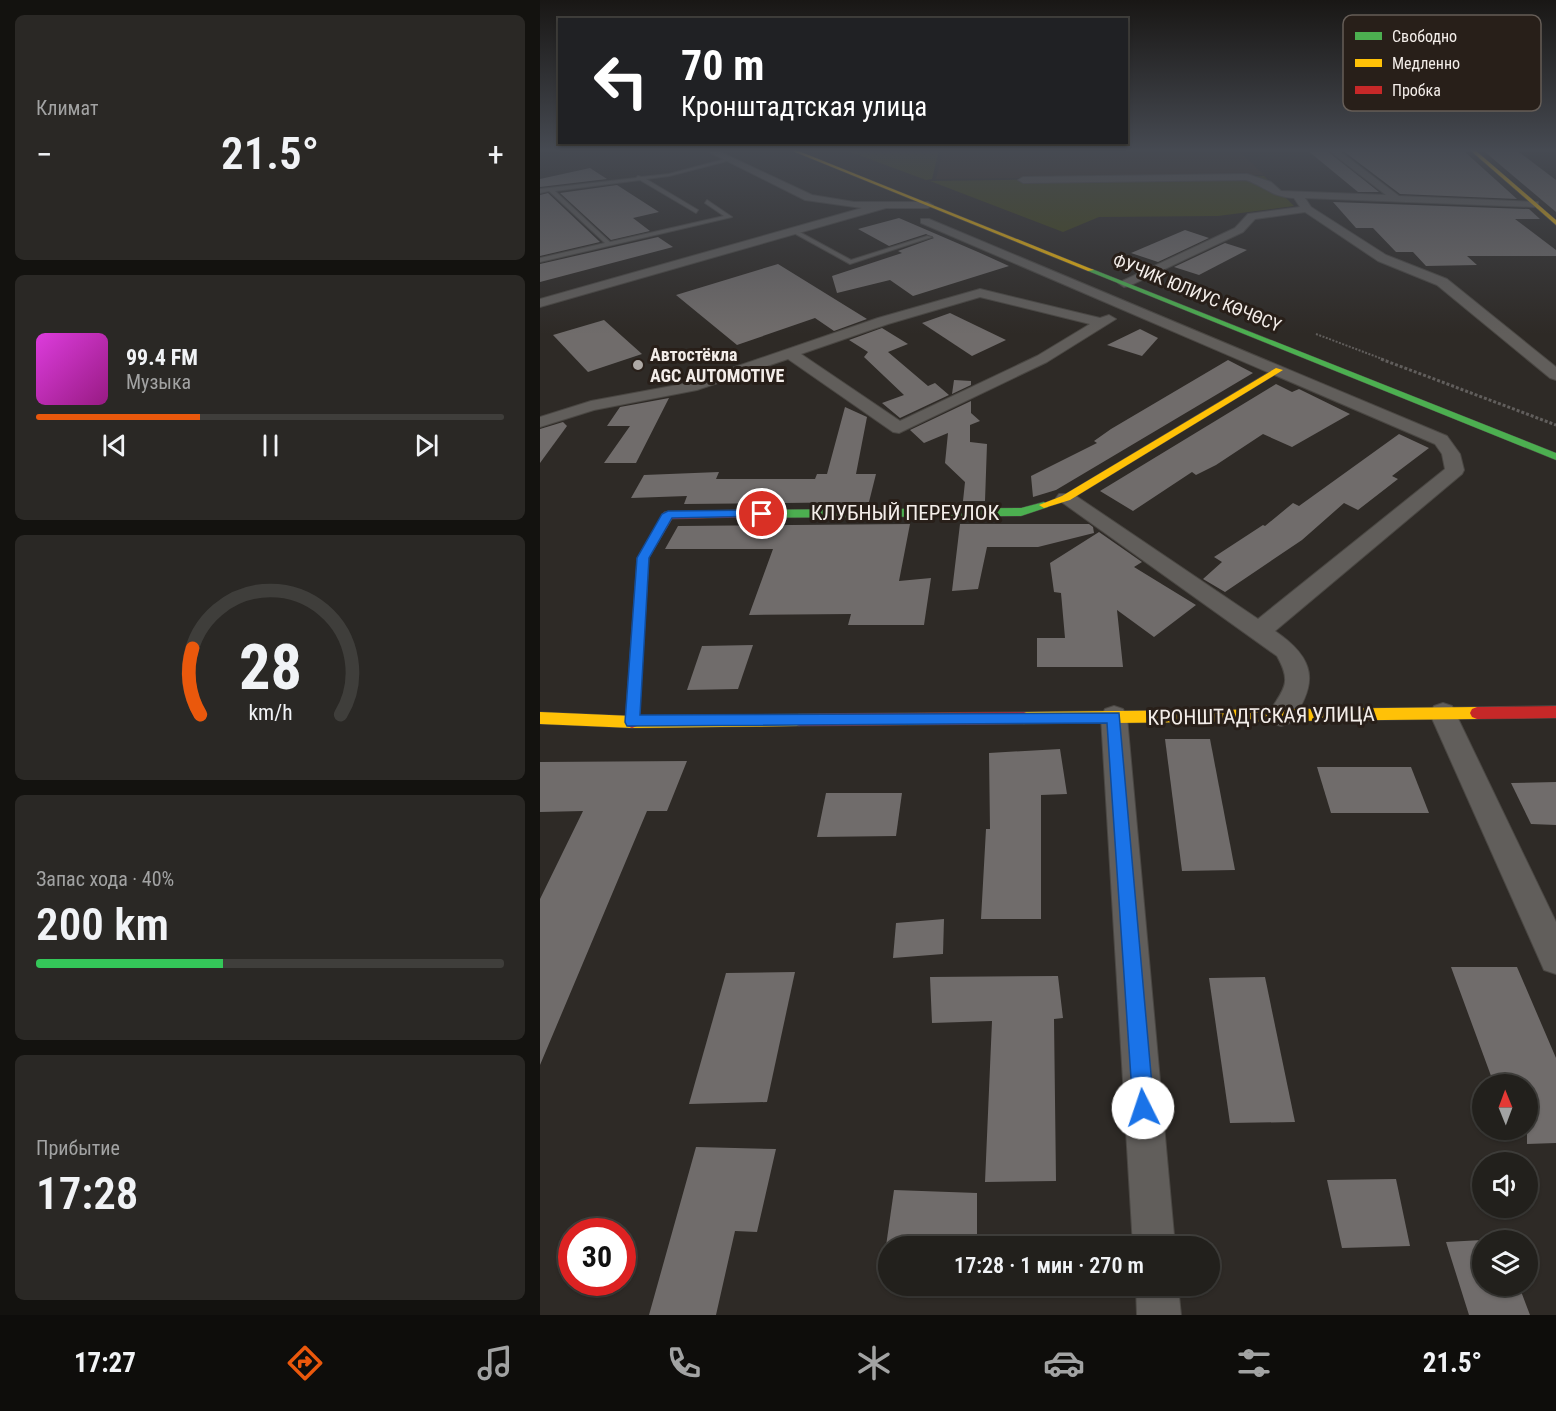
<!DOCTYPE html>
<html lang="ru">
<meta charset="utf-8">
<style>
body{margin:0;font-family:"Roboto Condensed",sans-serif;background:#2a2825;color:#f1f3f6;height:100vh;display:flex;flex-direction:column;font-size:22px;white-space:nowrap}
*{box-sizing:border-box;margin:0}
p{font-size:20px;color:#a2a3a3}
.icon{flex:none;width:33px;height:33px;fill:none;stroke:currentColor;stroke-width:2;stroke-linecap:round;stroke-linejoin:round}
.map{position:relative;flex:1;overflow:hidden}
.details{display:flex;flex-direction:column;gap:15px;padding:15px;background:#13120f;width:540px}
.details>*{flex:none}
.hud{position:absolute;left:18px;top:18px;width:570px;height:126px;border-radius:0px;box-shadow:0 2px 4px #0004,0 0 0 2px #3f3e3b;background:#202124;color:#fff;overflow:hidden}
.needle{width:39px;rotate:359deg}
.fabs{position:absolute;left:932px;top:1074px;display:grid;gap:12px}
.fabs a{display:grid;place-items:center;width:66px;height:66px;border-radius:50%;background:#22201c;box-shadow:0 2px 4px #0004,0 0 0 2px #3f3e3b;font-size:30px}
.speed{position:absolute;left:18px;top:1218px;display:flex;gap:12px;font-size:30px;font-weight:700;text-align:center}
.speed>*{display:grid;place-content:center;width:78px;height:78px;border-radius:50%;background:#22201c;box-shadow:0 2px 4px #0004,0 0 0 2px #3f3e3b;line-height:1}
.speed .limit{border:9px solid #d22;background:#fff;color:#111}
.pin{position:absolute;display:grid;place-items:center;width:51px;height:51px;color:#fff;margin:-26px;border:3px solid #fff;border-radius:50%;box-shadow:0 2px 6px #0007}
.me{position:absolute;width:66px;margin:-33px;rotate:356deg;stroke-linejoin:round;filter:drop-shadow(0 0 4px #0008)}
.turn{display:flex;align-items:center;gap:21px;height:126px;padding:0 24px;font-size:27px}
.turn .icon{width:78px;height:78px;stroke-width:2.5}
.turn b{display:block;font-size:42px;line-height:51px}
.big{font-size:45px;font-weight:600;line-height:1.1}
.details .tile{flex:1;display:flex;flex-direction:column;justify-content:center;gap:9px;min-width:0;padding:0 21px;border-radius:9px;background:#2a2825}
.details .dial{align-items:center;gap:0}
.dial svg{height:156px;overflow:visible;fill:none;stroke:#3f3e3b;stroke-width:7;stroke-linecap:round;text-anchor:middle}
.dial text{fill:#f1f3f6;stroke:none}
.song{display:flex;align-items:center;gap:18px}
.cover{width:72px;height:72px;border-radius:9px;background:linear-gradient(135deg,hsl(300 70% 55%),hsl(310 70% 35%))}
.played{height:6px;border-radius:3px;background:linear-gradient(90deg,#ea580c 35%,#3f3e3b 35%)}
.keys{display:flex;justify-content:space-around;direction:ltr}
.heat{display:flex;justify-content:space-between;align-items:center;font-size:33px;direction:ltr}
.charge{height:9px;border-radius:4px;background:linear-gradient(90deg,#34c759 40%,#3f3e3b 0)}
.trip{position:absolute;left:338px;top:1236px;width:342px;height:60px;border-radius:30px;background:#22201c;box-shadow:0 2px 4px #0004,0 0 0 2px #3f3e3b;font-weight:600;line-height:60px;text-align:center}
.tab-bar{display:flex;height:96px;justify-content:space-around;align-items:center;background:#0e0d0b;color:#a2a3a3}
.tab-bar .icon{width:42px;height:42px}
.tab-bar .active{color:#ea580c}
.tab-bar b{font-size:27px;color:#f1f3f6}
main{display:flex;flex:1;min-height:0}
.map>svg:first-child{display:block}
</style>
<main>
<section class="details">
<div class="tile"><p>Климат</p>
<div class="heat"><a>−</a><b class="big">21.5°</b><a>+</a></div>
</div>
<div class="tile">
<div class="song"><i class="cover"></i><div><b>99.4 FM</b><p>Музыка</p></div></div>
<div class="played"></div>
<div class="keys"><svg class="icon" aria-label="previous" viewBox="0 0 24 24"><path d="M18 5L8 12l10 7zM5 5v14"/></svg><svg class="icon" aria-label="pause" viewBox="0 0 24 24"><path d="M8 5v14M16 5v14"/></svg><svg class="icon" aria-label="next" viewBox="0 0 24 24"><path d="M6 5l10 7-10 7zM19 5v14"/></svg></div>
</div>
<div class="tile dial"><svg viewBox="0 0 100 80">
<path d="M14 69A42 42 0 1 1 86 69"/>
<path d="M14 69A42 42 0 0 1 10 35" stroke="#ea580c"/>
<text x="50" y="56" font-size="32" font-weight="700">28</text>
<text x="50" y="72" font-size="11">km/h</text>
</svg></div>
<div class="tile"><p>Запас хода · 40%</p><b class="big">200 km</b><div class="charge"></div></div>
<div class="tile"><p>Прибытие</p><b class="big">17:28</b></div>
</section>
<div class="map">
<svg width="1016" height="1315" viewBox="0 0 1016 1315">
<rect width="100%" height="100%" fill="#2e2a26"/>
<!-- built -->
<polygon fill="#3c2f25" points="403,150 698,150 724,175 396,179"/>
<!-- green -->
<g fill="#424517">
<polygon points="305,150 399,150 392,179 386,180"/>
<polygon points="724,176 754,206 678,216 559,217 523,232 390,181"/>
</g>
<!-- building -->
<g fill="#706c6b">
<polygon points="767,150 786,150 839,192 818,192"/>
<polygon points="802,150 925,152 977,199 860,194"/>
<polygon points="945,152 979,152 1016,180 1016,212"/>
<polygon points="50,168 67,179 0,187 0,179"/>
<polygon points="77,185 119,212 93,218 110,231 71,240 20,193"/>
<polygon points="8,193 60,242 0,256 0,195"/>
<polygon points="793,202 989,209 1000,219 975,219 1016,250 1016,256 927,256 937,265 886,266 873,252 856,252 833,228 816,228"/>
<polygon points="359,218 438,252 469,266 373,296 350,280 297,293 292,276 362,253 358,251 394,238 386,234 349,246 318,229"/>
<polygon points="645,230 669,238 618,262 591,253"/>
<polygon points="118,237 133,247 0,282 0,264"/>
<polygon points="685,243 707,250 659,275 634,267"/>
<polygon points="238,264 327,319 294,331 275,318 197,345 136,295"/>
<polygon points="410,313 466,340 432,356 382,323"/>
<polygon points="64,320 102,354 48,372 13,335"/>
<polygon points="342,328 368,344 348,352 388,386 395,383 409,395 360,418 342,403 364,395 324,357 328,352 309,340"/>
<polygon points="600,329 618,338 602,356 567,345"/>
<polygon points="688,360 713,373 516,490 493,497 491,476 557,443 554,441 571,429"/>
<polygon points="414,380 431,381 431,385 412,394"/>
<polygon points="736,384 752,392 759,389 810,414 752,447 723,434 676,465 656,475 652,472 593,511 560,491"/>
<polygon points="129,398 96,463 64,463 90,426 67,426 80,407"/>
<polygon points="431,401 431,413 440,421 430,425 430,442 447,444 445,501 423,501 425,482 405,463 408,433 384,443 370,430"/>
<polygon points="305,407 327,417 316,474 336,474 329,502 144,504 147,496 91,498 104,475 179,472 176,479 275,479 277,474 287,474"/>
<polygon points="23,422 27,426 0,463 0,429"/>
<polygon points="859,434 889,448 852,476 858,479 818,510 804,503 762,540 685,592 663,579 682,562 674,557 723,525 725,526 753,503 759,506"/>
<polygon points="370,524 359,581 391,578 384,625 308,625 311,614 209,615 233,549 125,549 138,526"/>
<polygon points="420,524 549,524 553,527 554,533 498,547 447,547 438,589 412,591"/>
<polygon points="559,532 602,562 594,567 656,605 614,637 577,610 583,667 497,667 497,638 525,638 521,593 514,592 510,563"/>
<polygon points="213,645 198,689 147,690 162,646"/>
<polygon points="625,739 670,739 695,870 642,871"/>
<polygon points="520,749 527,794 501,795 501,919 441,919 446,829 450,829 449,753"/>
<polygon points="147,761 127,811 107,811 0,1065 0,899 43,811 0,812 0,762"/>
<polygon points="777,767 871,767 889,813 791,813"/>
<polygon points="1016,782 1016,825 991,824 971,783"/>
<polygon points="286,793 362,793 356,836 277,837"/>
<polygon points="404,919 403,954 353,958 356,923"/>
<polygon points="911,967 977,967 1016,1058 1016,1143 987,1144 987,1084 954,1084"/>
<polygon points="255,972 227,1102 149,1104 186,973"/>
<polygon points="518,976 523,1018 514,1019 516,1181 445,1182 452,1021 392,1023 390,977"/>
<polygon points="725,977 755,1122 690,1123 669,978"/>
<polygon points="156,1147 236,1149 217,1232 195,1231 176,1315 109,1315"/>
<polygon points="856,1179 870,1246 802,1248 787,1180"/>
<polygon points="354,1190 437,1193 437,1246 346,1246"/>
<polygon points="942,1240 942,1286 979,1286 990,1315 929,1315 906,1242"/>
</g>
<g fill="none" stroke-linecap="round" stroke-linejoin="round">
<!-- lane casing -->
<g stroke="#4a4743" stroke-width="2">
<g id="lane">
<polygon points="189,158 191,160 129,176 106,179 158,210 156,213 100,180 15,191 70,242 184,216 165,203 167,200 192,217 0,262 0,258 65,243 9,191 0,193 0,189 96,178 98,176 101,177 129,174"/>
<polygon points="254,229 311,260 387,236 392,237 310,264 252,232"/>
</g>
</g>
<!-- street casing -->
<g stroke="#4a4743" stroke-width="2">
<g id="street">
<polygon points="165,150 176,150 272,195 314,202 388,202 393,205 388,208 346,208 0,307 0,299 322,208 265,200"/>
<path d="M788 150H798L859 196 998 202V206L994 207 765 198 771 207 846 255 907 279 1016 367V380L1010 378 897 285 838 261 765 212 715 219 703 232 589 286 584 287 578 283 695 228 708 214 760 207 754 198C731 197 726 187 706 180L483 183 478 180 483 177 707 174 731 182 741 191 846 195Z"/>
<path d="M381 219H389L907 436 920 454 924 470 922 474 735 631C776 659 779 683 750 723L741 726 732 723 728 715C741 690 754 686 737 656L516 498 519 494H533L718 619 905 469 902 454 895 444 381 223Z"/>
<path d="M440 289 560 318 569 315 576 319 507 362 359 433 353 432 248 359 157 390 54 410 0 427V417L51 401 148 383 338 318ZM440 297 550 324 497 356 360 421 261 354 348 324Z"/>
<polygon points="903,703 912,706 1016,922 1016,974 1004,970 890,714 894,706"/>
<polygon points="574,706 583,709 587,717 635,1246 593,1246 561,717 565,709"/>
<polygon points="596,1286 638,1286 641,1315 597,1315"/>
</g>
</g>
<!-- fast casing -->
<g stroke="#4a4743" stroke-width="1">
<g id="fast">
<polygon points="548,269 552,269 1016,453 1016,460 548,271"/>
<polygon points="504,502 509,505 508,507 481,516 202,518 196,514 202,510 481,508"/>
</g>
</g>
<!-- slow casing -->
<g stroke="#4a4743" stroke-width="1">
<g id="slow">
<polygon points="250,150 256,150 554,270 548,271"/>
<polygon points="930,150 935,150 1016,220 1016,225"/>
<polygon points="736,368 743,370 530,500 504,508 499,505 522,496"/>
<polygon points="937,707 942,709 944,713 942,717 937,719 484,724 479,722 477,718 479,714 484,712"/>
<polygon points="0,712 92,716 259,714 264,716 266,720 264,724 259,726 92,728 0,724"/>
</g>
</g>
<!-- jam casing -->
<g stroke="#4a4743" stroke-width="1">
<g id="jam">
<polygon points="202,510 206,511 206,517 132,519 109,558 99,722 97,726 92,728 87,726 85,722 97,558 124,512"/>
<polygon points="1016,706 1016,718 937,719 932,717 930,713 932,709 937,707"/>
<polygon points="484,712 489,714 491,718 489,722 484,724 259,726 254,724 252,720 254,716 259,714"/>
</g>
</g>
<!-- path-far1 -->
<polyline stroke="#615e5c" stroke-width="2" stroke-dasharray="2 1.5" stroke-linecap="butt" points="776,334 845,360"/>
<!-- path -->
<polyline stroke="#615e5c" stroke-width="3" stroke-dasharray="3 2" stroke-linecap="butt" points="841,359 1016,425"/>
<!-- lane -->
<use href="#lane" fill="#615e5b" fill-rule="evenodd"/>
<!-- street -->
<use href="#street" fill="#615e5b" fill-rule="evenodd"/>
<!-- fast -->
<use href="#fast" fill="#4caf50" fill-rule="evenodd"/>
<!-- slow -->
<use href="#slow" fill="#ffc107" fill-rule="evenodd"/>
<!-- jam -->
<use href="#jam" fill="#c62828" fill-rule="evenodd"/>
</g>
<!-- sky -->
<linearGradient id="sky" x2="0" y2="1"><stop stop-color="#191715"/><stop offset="0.45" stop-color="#464a52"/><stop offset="1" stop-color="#464a52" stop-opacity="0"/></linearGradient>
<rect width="1016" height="334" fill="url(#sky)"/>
<!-- route -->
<polygon fill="#1a73e8" stroke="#114b97" stroke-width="1.5" points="222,510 228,514 226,516 132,518 109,558 100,715 579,713 614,1108 611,1116 603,1119 596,1116 593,1108 567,723 87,726 85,722 97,558 122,514 128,511"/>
<!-- markers -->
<circle fill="#aea9a5" stroke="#281f19" stroke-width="2" cx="98" cy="365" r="6"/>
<g text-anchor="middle" stroke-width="6" stroke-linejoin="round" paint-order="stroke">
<!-- far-street labels -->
<g font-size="18" fill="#f3ede9" stroke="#281f19">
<text transform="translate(657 293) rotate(22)" y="6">ФУЧИК ЮЛИУС КӨЧӨСҮ</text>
</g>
<!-- far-poi labels -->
<g font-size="18" font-weight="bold" fill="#f3ede9" stroke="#281f19" text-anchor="start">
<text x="110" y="361">Автостёкла<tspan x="110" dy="21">AGC AUTOMOTIVE</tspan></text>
</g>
<!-- street labels -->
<g font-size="21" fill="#f3ede9" stroke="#281f19">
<text x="365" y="520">КЛУБНЫЙ ПЕРЕУЛОК</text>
<text transform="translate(721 716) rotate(-1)" y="7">КРОНШТАДТСКАЯ УЛИЦА</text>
</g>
</g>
<!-- legend -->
<rect x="803" y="15" width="198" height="96" rx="9" fill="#281f19" stroke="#655d57" stroke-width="1.5"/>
<rect x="815" y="32" width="27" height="8" fill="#4caf50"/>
<rect x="815" y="59" width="27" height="8" fill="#ffc107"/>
<rect x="815" y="86" width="27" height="8" fill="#c62828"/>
<g font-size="16" fill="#f3ede9">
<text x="852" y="42">Свободно</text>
<text x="852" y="69">Медленно</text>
<text x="852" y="96">Пробка</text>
</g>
</svg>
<div class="fabs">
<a><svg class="needle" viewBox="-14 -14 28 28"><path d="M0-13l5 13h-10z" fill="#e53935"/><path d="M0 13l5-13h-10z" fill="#a2a3a3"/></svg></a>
<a><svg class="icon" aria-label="sound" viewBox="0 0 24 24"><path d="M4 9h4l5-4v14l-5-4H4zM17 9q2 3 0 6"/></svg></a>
<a><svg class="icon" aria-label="layers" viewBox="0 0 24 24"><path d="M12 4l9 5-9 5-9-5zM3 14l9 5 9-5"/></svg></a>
</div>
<div class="speed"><div class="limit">30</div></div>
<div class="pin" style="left:222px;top:514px;background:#d93025"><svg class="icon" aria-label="arrive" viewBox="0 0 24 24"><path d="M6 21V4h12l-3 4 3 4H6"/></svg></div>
<svg class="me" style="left:603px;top:1108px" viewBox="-20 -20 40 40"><circle r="19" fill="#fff"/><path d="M0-13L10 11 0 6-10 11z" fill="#1a73e8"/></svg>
<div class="trip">17:28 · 1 мин · 270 m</div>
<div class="hud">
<div class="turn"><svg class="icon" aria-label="left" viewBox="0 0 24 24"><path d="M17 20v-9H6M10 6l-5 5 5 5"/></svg><div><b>70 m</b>Кронштадтская улица</div></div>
</div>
</div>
</main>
<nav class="tab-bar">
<b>17:27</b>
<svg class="icon active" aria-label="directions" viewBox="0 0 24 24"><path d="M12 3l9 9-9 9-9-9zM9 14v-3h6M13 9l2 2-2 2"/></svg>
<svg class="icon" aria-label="music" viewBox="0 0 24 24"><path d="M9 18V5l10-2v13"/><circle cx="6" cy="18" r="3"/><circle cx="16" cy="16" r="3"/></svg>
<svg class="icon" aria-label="phone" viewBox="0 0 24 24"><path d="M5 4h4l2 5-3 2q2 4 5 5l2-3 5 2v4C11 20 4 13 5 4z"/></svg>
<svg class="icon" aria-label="climate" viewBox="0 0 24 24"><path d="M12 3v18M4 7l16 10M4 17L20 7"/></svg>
<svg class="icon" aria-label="car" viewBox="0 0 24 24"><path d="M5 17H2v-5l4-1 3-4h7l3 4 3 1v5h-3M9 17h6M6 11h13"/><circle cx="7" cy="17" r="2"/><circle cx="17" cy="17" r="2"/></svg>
<svg class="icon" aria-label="filters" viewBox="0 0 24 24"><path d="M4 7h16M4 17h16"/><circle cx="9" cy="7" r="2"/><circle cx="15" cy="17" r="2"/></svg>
<b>21.5°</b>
</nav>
